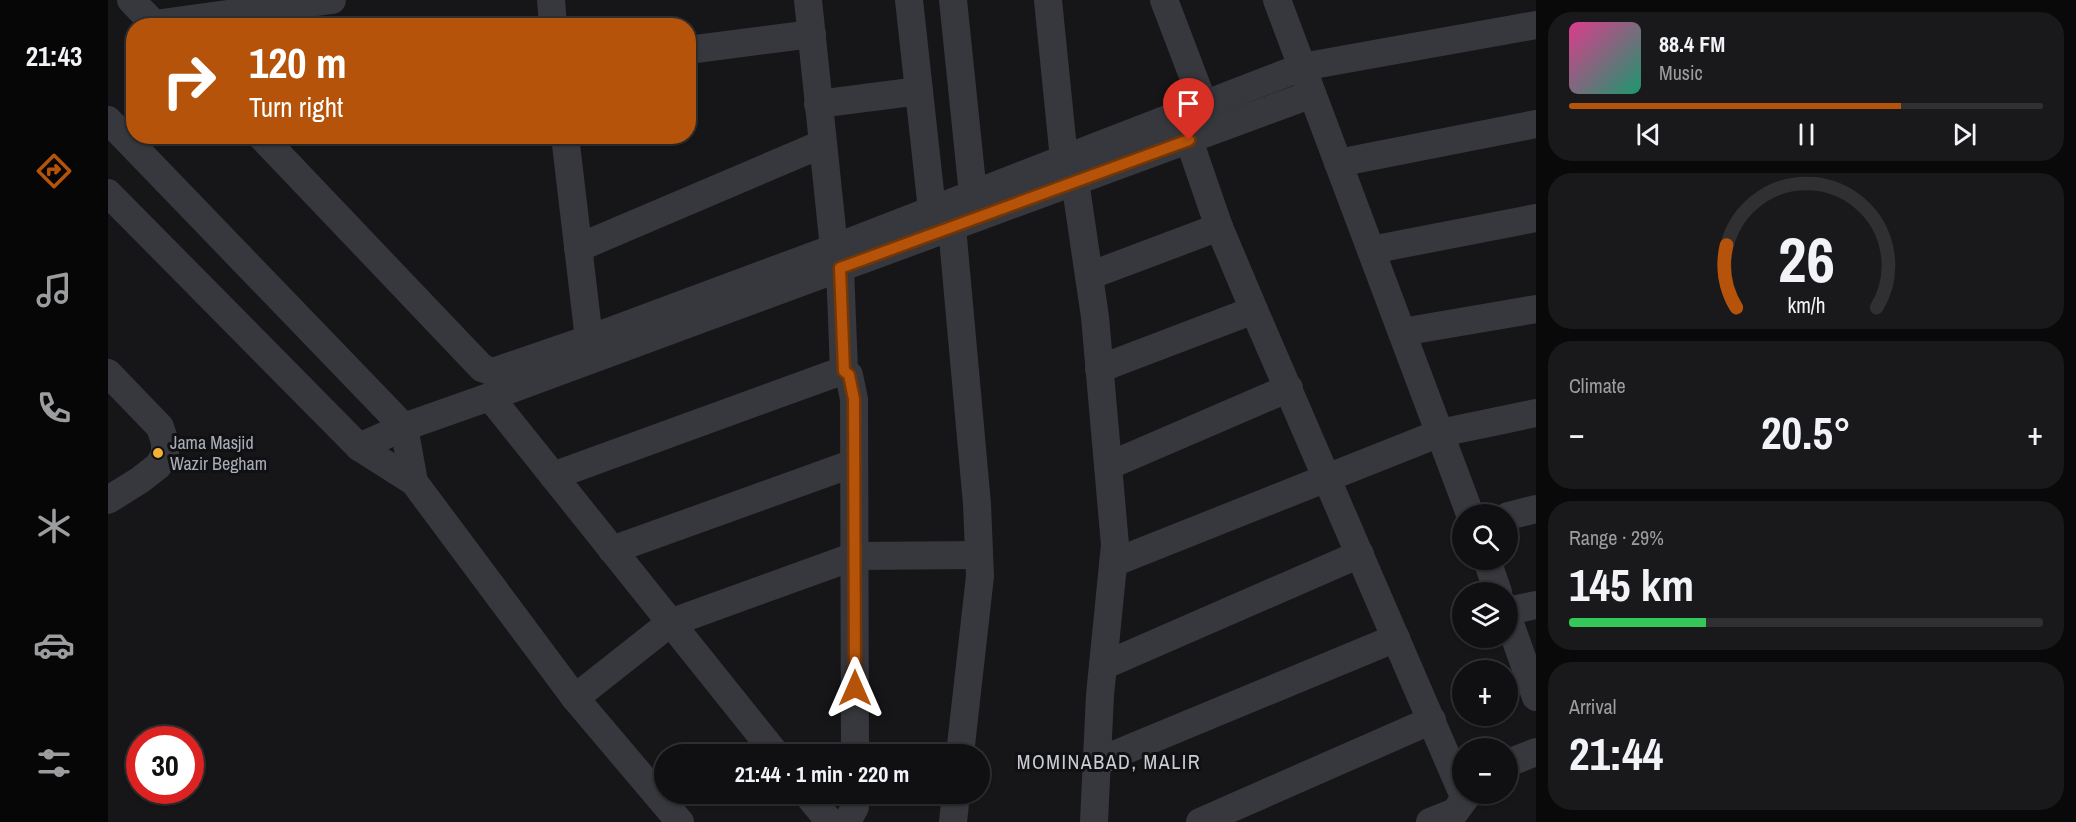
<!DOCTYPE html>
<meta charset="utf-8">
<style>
body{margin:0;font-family:"Archivo Narrow",sans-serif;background:#19191b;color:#f1f3f6;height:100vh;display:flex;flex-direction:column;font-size:22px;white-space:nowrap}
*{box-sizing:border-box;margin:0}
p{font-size:20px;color:#9c9d9f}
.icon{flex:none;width:33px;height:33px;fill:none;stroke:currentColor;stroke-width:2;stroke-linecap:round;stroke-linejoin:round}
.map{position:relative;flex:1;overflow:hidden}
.drawer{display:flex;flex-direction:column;gap:12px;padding:12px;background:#09090a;width:540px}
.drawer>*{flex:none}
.hud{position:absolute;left:18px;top:18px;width:570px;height:126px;border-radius:24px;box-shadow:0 2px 4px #0004,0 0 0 2px #303032;background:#b45309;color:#fff;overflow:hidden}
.buttons{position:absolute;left:1344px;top:504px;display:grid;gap:12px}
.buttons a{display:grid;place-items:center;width:66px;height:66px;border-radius:50%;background:#101012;box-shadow:0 2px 4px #0004,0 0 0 2px #303032;font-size:30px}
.speed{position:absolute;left:18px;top:726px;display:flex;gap:12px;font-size:30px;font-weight:700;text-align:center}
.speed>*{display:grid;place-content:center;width:78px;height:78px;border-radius:50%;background:#101012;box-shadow:0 2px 4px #0004,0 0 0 2px #303032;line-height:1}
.speed .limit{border:9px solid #d22;background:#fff;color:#111}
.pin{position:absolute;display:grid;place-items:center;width:51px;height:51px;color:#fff;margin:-62px -26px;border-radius:50% 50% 50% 0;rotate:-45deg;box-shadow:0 0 6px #0007}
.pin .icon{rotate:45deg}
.me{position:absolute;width:66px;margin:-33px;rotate:0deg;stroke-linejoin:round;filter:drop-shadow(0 0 4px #0008)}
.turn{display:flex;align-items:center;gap:21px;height:126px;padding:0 24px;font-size:27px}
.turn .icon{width:78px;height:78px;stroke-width:2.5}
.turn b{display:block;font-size:42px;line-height:51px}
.big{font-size:45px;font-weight:800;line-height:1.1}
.drawer .tile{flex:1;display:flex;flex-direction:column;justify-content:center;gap:9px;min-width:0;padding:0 21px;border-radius:24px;background:#19191b}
.drawer .dial{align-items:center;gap:0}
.dial svg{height:156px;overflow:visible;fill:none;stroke:#303032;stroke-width:7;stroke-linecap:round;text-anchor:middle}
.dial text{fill:#f1f3f6;stroke:none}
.song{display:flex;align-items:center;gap:18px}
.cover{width:72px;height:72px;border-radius:9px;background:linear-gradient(135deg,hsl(330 70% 55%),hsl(160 70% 35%))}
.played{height:6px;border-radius:3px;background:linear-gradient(90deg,#b45309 70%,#303032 70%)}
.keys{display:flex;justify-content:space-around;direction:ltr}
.heat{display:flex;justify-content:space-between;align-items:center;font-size:33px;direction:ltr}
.charge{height:9px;border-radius:4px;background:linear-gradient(90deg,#34c759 29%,#303032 0)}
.trip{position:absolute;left:546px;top:744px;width:336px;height:60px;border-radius:30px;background:#101012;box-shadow:0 2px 4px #0004,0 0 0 2px #303032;font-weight:800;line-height:60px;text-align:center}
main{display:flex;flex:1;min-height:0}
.tab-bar{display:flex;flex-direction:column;width:108px;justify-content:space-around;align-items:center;background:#060607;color:#9c9d9f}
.tab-bar .icon{width:42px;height:42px}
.tab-bar .selected{color:#b45309}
.tab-bar b{font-size:27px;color:#f1f3f6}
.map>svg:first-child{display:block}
</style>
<main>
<nav class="tab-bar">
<b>21:43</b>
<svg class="icon selected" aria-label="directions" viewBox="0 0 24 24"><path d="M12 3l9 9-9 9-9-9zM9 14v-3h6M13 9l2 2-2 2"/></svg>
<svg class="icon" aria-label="music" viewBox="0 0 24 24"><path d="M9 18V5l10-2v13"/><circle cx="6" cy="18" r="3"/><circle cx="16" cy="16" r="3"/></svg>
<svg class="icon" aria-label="phone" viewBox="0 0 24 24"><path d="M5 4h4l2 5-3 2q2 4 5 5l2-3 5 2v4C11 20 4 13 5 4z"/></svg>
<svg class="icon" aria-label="climate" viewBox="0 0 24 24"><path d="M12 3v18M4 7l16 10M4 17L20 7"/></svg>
<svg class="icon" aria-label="car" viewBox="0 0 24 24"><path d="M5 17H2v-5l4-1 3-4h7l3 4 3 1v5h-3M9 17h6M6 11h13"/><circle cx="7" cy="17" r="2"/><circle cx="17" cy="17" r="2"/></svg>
<svg class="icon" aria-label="filters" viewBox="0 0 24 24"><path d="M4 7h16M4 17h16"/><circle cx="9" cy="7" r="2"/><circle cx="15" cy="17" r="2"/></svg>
</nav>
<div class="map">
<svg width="1428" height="822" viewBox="0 0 1428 822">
<rect width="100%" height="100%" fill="#161618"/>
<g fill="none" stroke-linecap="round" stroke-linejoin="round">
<!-- minor -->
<g stroke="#37383d" stroke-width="28">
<polyline points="23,0 48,26"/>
<polyline points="443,0 445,26"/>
<polyline points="700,0 726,248"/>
<polyline points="801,0 824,210"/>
<polyline points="845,0 865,194"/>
<polyline points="940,0 956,159"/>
<polyline points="1056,0 1096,105"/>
<polyline points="1169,0 1362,514"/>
<polyline points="46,24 224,0"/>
<polyline points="580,50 704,34"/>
<polyline points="710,104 811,91"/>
<polyline points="0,120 296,427 306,482"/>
<polyline points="153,136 374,368 385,372 481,339 726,248 1194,67 1428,25"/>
<polyline points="457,136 481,339"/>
<polyline points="1081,140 1111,227 1146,310 1354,792"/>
<polyline points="1230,163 1428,124"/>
<polyline points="967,181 987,317 1007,545 992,695 986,822"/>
<polyline points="0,193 251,447 306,482 467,698 572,822"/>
<polyline points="844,227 869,504 872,576 852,754"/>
<polyline points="470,248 714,144"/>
<polyline points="1263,250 1428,218"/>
<polyline points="732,268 736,371"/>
<polyline points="981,276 1111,227"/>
<polyline points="1294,332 1428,309"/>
<polyline points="991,369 1146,310"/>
<polyline points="0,373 52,427 57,442 57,455 50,466 32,480 0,500"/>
<polyline points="382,397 668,754"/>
<polyline points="251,447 296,427 398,391 1204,94"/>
<polyline points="1000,466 1181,388"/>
<polyline points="445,476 728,373 736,371 741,375 746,399 747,754"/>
<polyline points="1400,516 1428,509"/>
<polyline points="504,550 746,463"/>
<polyline points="1379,560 1390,592"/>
<polyline points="1005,563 1332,433 1428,413"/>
<polyline points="1400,611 1428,605"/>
<polyline points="1400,618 1428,697"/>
<polyline points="995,666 1252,554"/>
<polyline points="467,698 562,623 747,556 871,555"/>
<polyline points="989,762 1288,638"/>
<polyline points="1400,763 1428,752"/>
<polyline points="699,794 722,822"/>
<polyline points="739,822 747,807 747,794"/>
<polyline points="845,822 848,794"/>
<polyline points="1092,822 1324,720"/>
<polyline points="1322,822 1347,812 1360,794"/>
</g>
</g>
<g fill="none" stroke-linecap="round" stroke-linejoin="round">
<!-- route casing -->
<g stroke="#753606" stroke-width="15">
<polyline id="route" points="747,688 746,399 741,375 736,371 732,268 1081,140"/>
</g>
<!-- route -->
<use href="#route" stroke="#b45309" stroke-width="10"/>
</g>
<!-- markers -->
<circle fill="#f2b134" stroke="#111113" stroke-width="2" cx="50" cy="453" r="6"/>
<g text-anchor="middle" stroke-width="6" stroke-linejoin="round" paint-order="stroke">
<!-- poi labels -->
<g font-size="18" fill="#a8adb8" stroke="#111113" text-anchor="start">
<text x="62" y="449">Jama Masjid<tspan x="62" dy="21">Wazir Begham</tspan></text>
</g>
<!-- neighbourhood labels -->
<g font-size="20" letter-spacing="1.5" fill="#c9ccd4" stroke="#111113">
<text x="1001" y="769">MOMINABAD, MALIR</text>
</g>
</g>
</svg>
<div class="buttons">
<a><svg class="icon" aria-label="search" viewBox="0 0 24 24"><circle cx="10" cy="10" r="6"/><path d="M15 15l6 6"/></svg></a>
<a><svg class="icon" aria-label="layers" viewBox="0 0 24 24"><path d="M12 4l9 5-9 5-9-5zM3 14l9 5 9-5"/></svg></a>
<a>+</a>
<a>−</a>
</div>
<div class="speed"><div class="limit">30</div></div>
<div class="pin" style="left:1081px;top:140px;background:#d93025"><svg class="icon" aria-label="arrive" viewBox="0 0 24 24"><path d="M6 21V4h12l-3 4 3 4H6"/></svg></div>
<svg class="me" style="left:747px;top:688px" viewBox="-20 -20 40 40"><path d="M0-17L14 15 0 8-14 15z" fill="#b45309" stroke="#fff" stroke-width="4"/></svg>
<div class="trip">21:44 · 1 min · 220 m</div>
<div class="hud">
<div class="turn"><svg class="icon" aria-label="right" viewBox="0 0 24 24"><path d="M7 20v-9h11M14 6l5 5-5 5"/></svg><div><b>120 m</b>Turn right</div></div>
</div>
</div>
<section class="drawer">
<div class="tile">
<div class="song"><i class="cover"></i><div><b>88.4 FM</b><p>Music</p></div></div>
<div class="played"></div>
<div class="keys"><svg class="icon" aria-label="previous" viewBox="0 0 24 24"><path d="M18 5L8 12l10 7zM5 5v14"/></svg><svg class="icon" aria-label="pause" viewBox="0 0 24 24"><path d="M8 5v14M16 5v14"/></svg><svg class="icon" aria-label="next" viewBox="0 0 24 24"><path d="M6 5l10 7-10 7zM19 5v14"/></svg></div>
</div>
<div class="tile dial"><svg viewBox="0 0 100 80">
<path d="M14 69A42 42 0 1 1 86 69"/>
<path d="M14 69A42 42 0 0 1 9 37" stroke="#b45309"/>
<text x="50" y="56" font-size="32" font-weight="700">26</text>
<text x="50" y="72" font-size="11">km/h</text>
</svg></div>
<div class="tile"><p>Climate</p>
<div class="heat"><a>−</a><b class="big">20.5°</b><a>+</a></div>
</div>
<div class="tile"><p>Range · 29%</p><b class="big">145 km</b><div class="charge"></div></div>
<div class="tile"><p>Arrival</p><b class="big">21:44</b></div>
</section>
</main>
